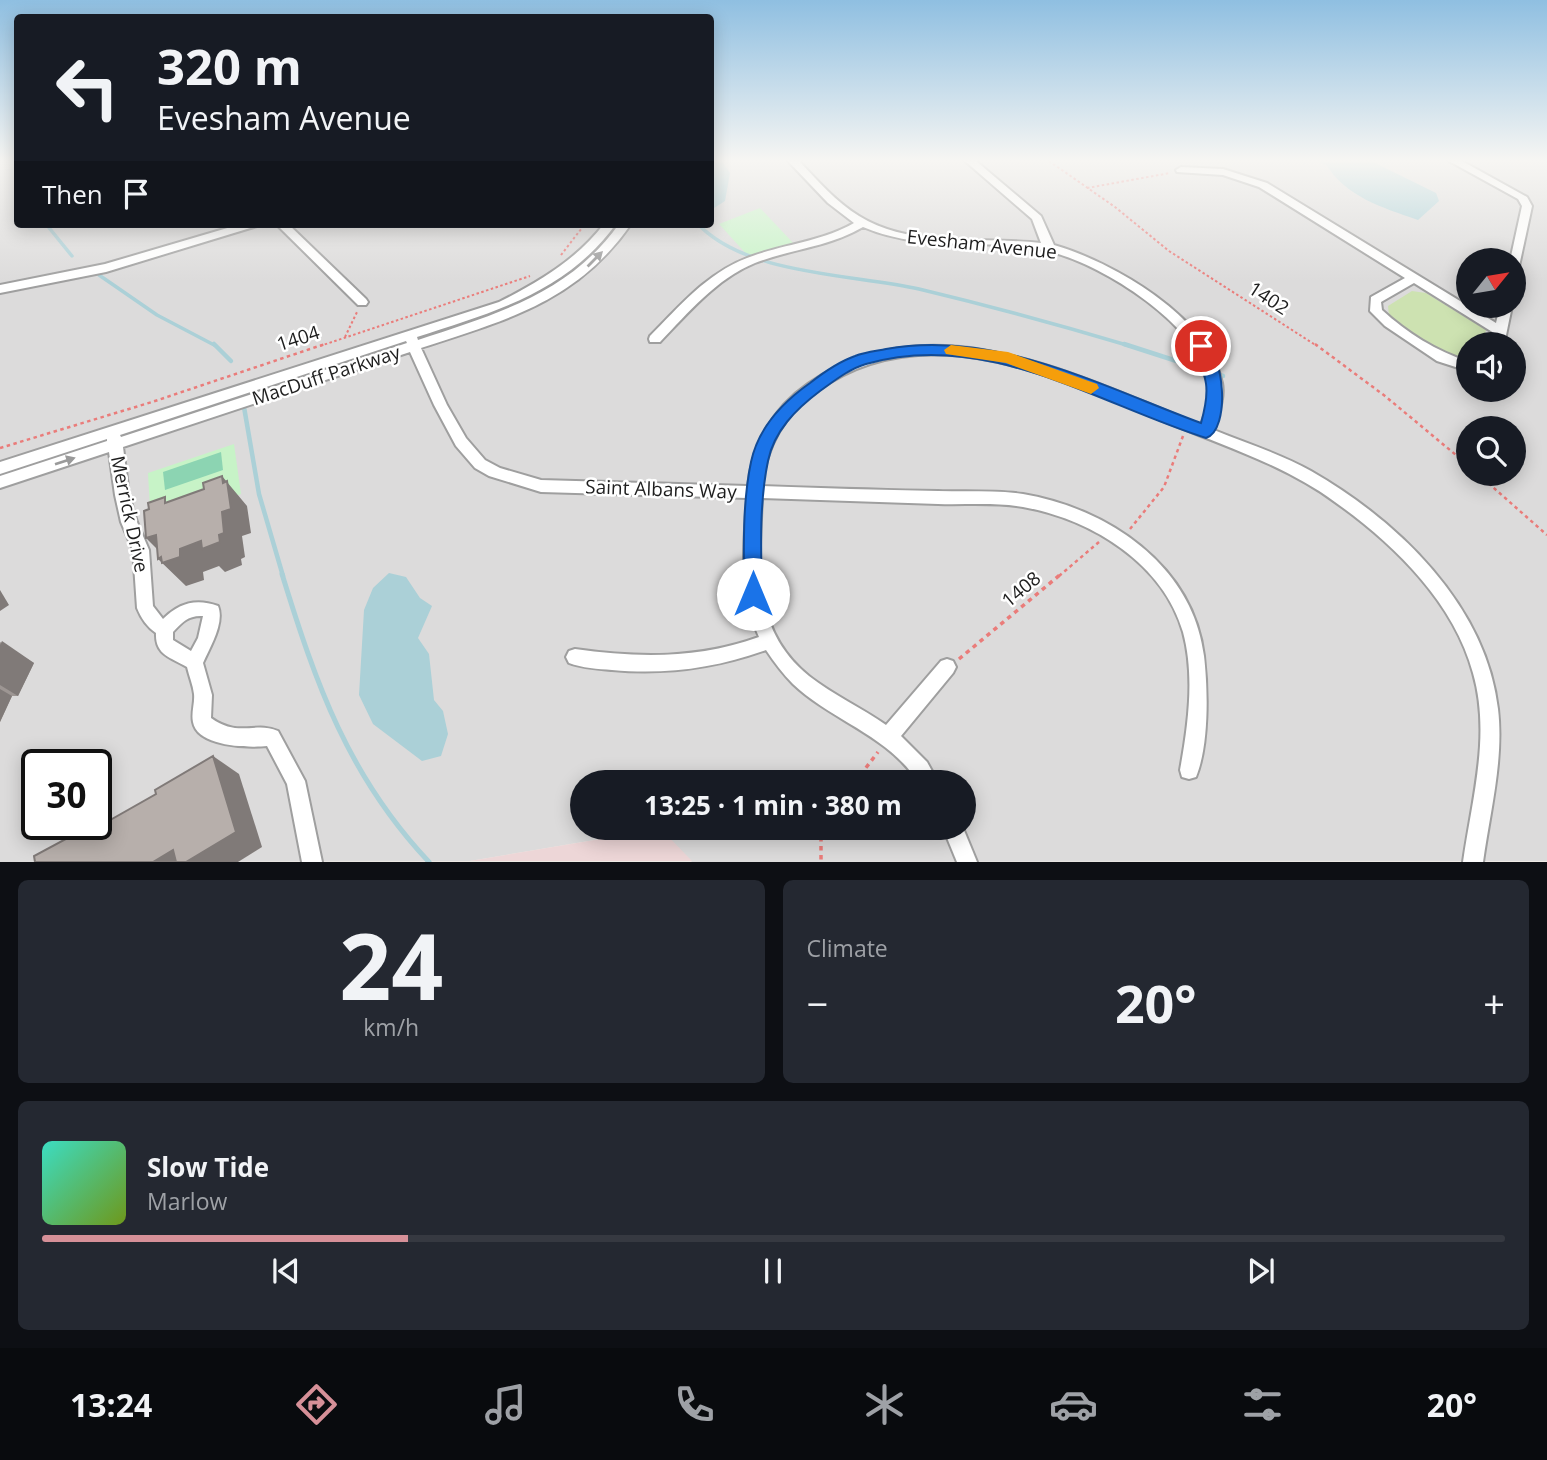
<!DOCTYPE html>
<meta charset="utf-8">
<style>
body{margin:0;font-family:"Open Sans",sans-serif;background:#242831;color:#f1f3f6;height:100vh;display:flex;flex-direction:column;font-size:26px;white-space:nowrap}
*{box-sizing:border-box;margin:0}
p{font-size:23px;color:#9ea1a6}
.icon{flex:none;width:38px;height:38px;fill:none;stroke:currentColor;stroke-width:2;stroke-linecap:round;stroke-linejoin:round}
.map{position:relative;height:862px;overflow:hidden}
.details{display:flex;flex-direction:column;gap:18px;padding:18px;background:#0d0f14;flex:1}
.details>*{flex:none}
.hud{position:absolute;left:14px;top:14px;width:700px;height:214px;border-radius:7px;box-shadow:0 4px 18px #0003;background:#171b24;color:#f1f3f6;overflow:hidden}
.needle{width:46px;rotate:60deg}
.buttons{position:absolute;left:1456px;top:248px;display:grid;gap:14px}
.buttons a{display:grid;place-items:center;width:70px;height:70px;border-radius:50%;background:#171b24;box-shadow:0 4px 18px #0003;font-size:35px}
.speed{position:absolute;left:21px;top:749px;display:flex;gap:14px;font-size:35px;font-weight:700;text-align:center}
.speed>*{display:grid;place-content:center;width:91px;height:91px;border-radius:50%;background:#171b24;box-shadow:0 4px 18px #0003;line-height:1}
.speed .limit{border:4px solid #111;border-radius:10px;background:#fff;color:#111}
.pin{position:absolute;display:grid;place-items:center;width:60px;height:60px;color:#fff;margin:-30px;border:4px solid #fff;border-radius:50%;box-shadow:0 2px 7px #0007}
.me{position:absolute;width:77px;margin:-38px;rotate:0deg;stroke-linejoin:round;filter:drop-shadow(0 0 5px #0008)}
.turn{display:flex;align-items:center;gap:24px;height:147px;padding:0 28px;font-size:32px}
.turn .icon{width:91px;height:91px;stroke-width:2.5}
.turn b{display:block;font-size:49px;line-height:60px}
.then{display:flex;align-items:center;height:66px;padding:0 28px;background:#0003;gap:14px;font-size:26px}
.big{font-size:52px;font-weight:700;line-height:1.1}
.details .card{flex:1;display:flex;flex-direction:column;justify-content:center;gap:10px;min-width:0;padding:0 24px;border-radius:10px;background:#242831}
.details .dial{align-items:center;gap:0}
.dial b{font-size:91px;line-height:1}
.song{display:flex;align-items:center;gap:21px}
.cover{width:84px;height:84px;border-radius:10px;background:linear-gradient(135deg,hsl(170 70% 55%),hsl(80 70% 35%))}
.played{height:7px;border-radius:4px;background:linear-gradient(90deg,#d69098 25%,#363941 25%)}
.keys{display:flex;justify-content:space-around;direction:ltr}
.heat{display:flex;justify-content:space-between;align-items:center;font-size:38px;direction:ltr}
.details .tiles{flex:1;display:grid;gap:18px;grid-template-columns:1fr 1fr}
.card:last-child{grid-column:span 2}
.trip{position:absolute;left:570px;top:770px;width:406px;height:70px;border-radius:35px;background:#171b24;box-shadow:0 4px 18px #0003;font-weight:700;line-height:70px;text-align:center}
.tab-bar{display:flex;height:112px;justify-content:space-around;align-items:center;background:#090b0e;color:#9ea1a6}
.tab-bar .icon{width:49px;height:49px}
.tab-bar .active{color:#d69098}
.tab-bar b{font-size:32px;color:#f1f3f6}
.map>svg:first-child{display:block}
</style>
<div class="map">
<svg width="1547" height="862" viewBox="0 0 1547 862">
<rect width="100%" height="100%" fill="#eeeae5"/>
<!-- residential -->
<path fill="#dcdbdb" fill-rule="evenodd" d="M711 161H1547V861L692 862 660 829 470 861 0 862V170L17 168 18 224H710ZM1468 261H1514V306H1468ZM1468 345H1514V390H1468ZM1468 429H1514V474H1468ZM37 765H96V824H37ZM583 782H964V828H583Z"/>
<!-- commercial -->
<polygon fill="#edd6d7" points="661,829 692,861 470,861 660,829"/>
<!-- grass -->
<path fill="#cde2b1" d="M1412 291 1426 293 1486 330 1482 345H1468V359C1439 358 1412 332 1389 316L1388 306Z"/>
<!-- park -->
<g fill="#c7f3c7">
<polygon points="760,208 797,247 750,258 719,224"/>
<polygon points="234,444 241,494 151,526 148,473"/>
</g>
<!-- pitch -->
<polygon fill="#8cd4b2" points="221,452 223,470 165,490 163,472"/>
<!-- water -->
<g fill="#abd0d7">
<polygon points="711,161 722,161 730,173 725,201 711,210"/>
<path d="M1329 161H1371L1436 193 1439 201 1418 220C1381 207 1346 197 1325 163Z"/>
<polygon points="389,573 406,577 420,598 432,606 418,638 429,654 434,700 443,711 448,734 441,756 422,761 373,724 359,695 364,610 373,588"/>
</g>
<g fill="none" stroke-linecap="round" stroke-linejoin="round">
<!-- stream-far2 -->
<g stroke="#abd0d7" stroke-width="3.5">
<polyline points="1321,161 1325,163"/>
<polyline points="46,224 72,256"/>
<path d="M698 224C746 275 852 274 919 289 990 306 1060 325 1130 346"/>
<polyline points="99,275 157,315 216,346"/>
</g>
<!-- stream-far1 -->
<g stroke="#abd0d7" stroke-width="4.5">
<polyline points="214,344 231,361"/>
<polyline points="1124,344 1223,376"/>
<polyline points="244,407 259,494 283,576"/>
</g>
<!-- stream -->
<path stroke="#abd0d7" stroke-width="5" d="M282 574C316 684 348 776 429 862"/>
<!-- minor casing -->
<g stroke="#9f9f9f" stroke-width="4">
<g id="minor">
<path d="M788 161H799C818 181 836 202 859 216 912 249 983 236 1041 243L1032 219 965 161H976L1041 216 1054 245C1113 262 1209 317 1222 383 1225 398 1218 415 1214 430 1246 443 1281 454 1311 471 1398 521 1486 605 1498 709 1504 759 1490 812 1483 862H1463C1472 799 1491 735 1473 673 1454 602 1393 543 1335 502 1286 466 1225 446 1168 423 1059 379 927 312 817 391 785 414 766 447 762 486 821 488 879 490 938 491 965 492 995 490 1023 494 1107 508 1193 565 1204 656 1208 690 1209 745 1196 777L1189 779 1182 777 1180 770C1188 726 1195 676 1183 632 1163 563 1091 519 1023 507 996 502 965 505 938 504 879 502 820 500 762 498 759 565 751 629 809 676 833 695 862 708 886 725L941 661 947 659 953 661 956 667 953 673 901 736 927 762 938 782H918C888 735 832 721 793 684 783 674 774 662 766 650 716 668 666 675 612 670 598 669 582 668 569 663L566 657 569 651 575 649C638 658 698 659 759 637 738 592 744 546 747 498L541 492 489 476 475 468 456 446 434 405 410 352 123 447 129 495 137 522 149 550 153 606 163 619C179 603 196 598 218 606 225 623 210 647 203 663L212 695 211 718C239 738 255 721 278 731L305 781 322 862H302L287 784 267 746C249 748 197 747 193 722 191 713 195 703 194 694 193 685 189 676 187 667 170 657 155 655 156 633 147 627 141 618 137 608L133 550 121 522 115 495 109 452 0 488V476L107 441V439L0 474V462L499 302C539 282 576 260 604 224H616C566 293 493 312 417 337L418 340C496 314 569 294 619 224H631C577 302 506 320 421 348L447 405 466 438 485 460 500 468 541 480 748 486C752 445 773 408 808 384 930 298 1080 377 1201 425 1206 412 1211 397 1209 383 1200 326 1104 265 1051 252 989 236 926 254 863 227 829 247 791 249 755 263 716 279 688 313 660 342H650L649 339 650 336C679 307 707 273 747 258 783 244 821 242 854 223L828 203ZM406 341 407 343 121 437 120 435ZM203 616 198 638 191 651 173 640V632C182 622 189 615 203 616Z"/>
<polygon points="1449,161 1462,161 1527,197 1532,206 1518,271 1514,272 1514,261 1510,261 1522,206 1518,199"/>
<path d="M1181 167 1223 169 1267 183 1496 323 1500 306H1512L1504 345H1492L1494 333 1414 283 1381 302 1382 310C1406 332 1437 352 1468 361V371L1437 361 1385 326 1370 311 1371 297 1405 278 1259 187 1223 175 1177 172 1176 170Z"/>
<polygon points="241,224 259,224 257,226 106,272 0,293 0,285 105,264"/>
<polygon points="276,224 288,224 366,299 368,302 366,305 358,305"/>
<polygon points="943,828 963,828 977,862 957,862"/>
</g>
</g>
<!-- path-far2 -->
<g stroke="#ea7c7a" stroke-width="2" stroke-dasharray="2.5 2.5" stroke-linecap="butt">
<polyline points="1049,161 1115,207 1169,251 1317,346"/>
<polyline points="1087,188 1170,173"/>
<polyline points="561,255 585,224"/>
<polyline points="345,337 357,312"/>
<polyline points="320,346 530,276"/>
</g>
<!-- path-far1 -->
<g stroke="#ea7c7a" stroke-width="2.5" stroke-dasharray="3.5 3.5" stroke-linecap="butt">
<polyline points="1315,344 1385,396 1468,465"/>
<polyline points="0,448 152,402 325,344"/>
<polyline points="1478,474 1547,535"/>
<polyline points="1130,529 1164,487 1183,436"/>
<polyline points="1059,576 1099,542"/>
</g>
<!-- path -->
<g stroke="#ea7c7a" stroke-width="3.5" stroke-dasharray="4.5 4.5" stroke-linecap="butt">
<polyline points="959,659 1061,574"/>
<polyline points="855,782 878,752"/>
<polyline points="821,828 821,862"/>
</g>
<!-- minor -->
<use href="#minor" fill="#fff" fill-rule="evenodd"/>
</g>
<!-- wall -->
<polygon fill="#9d9693" points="0,642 34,663 18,696 12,696 0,722"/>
<!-- shaded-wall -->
<g fill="#807a78">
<polygon points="222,476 247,506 251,533 242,536 245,557 241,559 242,565 225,572 219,566 203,572 204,580 186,586 158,559 161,557 169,561 146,538 156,535 180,549 219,535 222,512 223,483"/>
<polygon points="0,590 9,605 0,611"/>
<polygon points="2,641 34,663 18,696 0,685 0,645"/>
<polygon points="0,689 12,696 0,722"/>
<polygon points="213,756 239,774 262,847 238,862 153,862"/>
</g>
<!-- building -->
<g fill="#b7afab" stroke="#807a78" stroke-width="2">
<polygon points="222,476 223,483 227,481 231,509 222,512 224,533 219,535 220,542 202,549 201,541 180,549 180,557 162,563 161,557 158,559 156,535 146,538 144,511 149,509 148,503 165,497 165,503 204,489 203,483"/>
<polygon points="213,756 236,832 186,862 176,862 173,850 153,862 35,862 34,856 88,827 89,832 156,794 155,790"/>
</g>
<!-- one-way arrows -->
<defs><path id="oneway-solid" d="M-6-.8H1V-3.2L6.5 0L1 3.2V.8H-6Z" transform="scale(1.75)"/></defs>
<g fill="#9a9a9a">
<use href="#oneway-solid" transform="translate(595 259) rotate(-45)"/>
<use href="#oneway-solid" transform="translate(65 461) rotate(-18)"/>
</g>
<!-- sky -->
<linearGradient id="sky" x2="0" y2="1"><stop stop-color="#8fbfe1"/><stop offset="0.57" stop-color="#f7f6f3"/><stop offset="1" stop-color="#f7f6f3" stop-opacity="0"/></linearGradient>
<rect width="1547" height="282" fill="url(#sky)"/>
<!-- route -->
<path fill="#1a73e8" stroke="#114b97" stroke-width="2" d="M1201 341C1225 350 1231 430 1206 438 1096 403 986 329 866 364 849 369 834 381 820 391 796 409 774 431 768 461 759 504 761 551 762 594L759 600 753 602 746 600 744 594C744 550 742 505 751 462 758 428 783 402 810 383 824 372 838 362 855 356 865 352 876 351 886 349 995 329 1101 386 1201 423 1211 388 1207 379 1193 346Z"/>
<!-- slow -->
<polygon fill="#f59e0b" points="951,345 1008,352 1097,384 1099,388 1091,394 1006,363 946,354 944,350"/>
<g text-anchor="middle" stroke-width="5" stroke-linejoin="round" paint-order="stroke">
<!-- street labels -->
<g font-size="19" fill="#1e1e1e" stroke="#fff">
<text transform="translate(982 244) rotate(6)" y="7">Evesham Avenue</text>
<text transform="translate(1269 298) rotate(33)" y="7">1402</text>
<text transform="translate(298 338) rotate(-18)" y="7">1404</text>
<text transform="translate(326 375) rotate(-18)" y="7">MacDuff Parkway</text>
<text transform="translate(661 489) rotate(2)" y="7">Saint Albans Way</text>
<text transform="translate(130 514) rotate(78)" y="7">Merrick Drive</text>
<text transform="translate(1021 589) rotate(-40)" y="7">1408</text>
</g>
</g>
</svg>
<div class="buttons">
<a><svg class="needle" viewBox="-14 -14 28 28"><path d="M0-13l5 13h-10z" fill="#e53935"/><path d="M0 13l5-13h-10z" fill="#9ea1a6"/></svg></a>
<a><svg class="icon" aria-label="sound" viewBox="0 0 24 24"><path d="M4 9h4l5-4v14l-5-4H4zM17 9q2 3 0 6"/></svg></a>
<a><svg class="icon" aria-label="search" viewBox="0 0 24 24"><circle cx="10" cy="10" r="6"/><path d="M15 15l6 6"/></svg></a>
</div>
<div class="speed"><div class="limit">30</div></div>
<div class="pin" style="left:1201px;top:346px;background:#d93025"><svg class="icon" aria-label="arrive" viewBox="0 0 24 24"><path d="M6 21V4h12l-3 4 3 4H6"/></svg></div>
<svg class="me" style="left:753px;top:594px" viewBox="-20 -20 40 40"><circle r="19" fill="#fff"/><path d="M0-13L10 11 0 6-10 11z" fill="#1a73e8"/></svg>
<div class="trip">13:25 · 1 min · 380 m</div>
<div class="hud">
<div class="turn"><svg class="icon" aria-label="left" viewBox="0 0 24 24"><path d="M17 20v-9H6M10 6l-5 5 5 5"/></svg><div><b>320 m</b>Evesham Avenue</div></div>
<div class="then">Then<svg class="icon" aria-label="arrive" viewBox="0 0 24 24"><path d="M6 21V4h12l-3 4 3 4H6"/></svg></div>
</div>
</div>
<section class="details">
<div class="tiles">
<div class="card dial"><b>24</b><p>km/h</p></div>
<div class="card"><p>Climate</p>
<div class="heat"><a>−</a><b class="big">20°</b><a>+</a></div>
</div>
<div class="card">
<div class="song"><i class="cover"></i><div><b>Slow Tide</b><p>Marlow</p></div></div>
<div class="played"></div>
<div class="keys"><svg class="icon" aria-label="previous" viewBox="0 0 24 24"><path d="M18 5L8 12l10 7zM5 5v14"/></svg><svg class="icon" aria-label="pause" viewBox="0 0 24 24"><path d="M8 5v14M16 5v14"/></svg><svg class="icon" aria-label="next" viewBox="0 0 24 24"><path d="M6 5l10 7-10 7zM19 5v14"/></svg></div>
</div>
</div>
</section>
<nav class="tab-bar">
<b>13:24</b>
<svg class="icon active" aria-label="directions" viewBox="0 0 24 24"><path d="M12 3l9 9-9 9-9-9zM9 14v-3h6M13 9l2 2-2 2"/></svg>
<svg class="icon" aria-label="music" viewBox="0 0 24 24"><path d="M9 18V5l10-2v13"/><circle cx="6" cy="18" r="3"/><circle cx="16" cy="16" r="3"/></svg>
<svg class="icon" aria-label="phone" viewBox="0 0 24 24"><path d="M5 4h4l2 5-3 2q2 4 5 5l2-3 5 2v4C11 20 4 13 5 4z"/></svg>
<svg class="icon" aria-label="climate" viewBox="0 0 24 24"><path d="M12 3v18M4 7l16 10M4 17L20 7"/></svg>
<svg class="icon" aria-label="car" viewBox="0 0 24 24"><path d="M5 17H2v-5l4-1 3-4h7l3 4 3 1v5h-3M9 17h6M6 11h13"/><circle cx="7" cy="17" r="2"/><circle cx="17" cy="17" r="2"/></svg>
<svg class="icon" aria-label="filters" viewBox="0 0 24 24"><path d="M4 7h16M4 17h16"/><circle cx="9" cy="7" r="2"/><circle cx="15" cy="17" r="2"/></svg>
<b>20°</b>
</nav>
